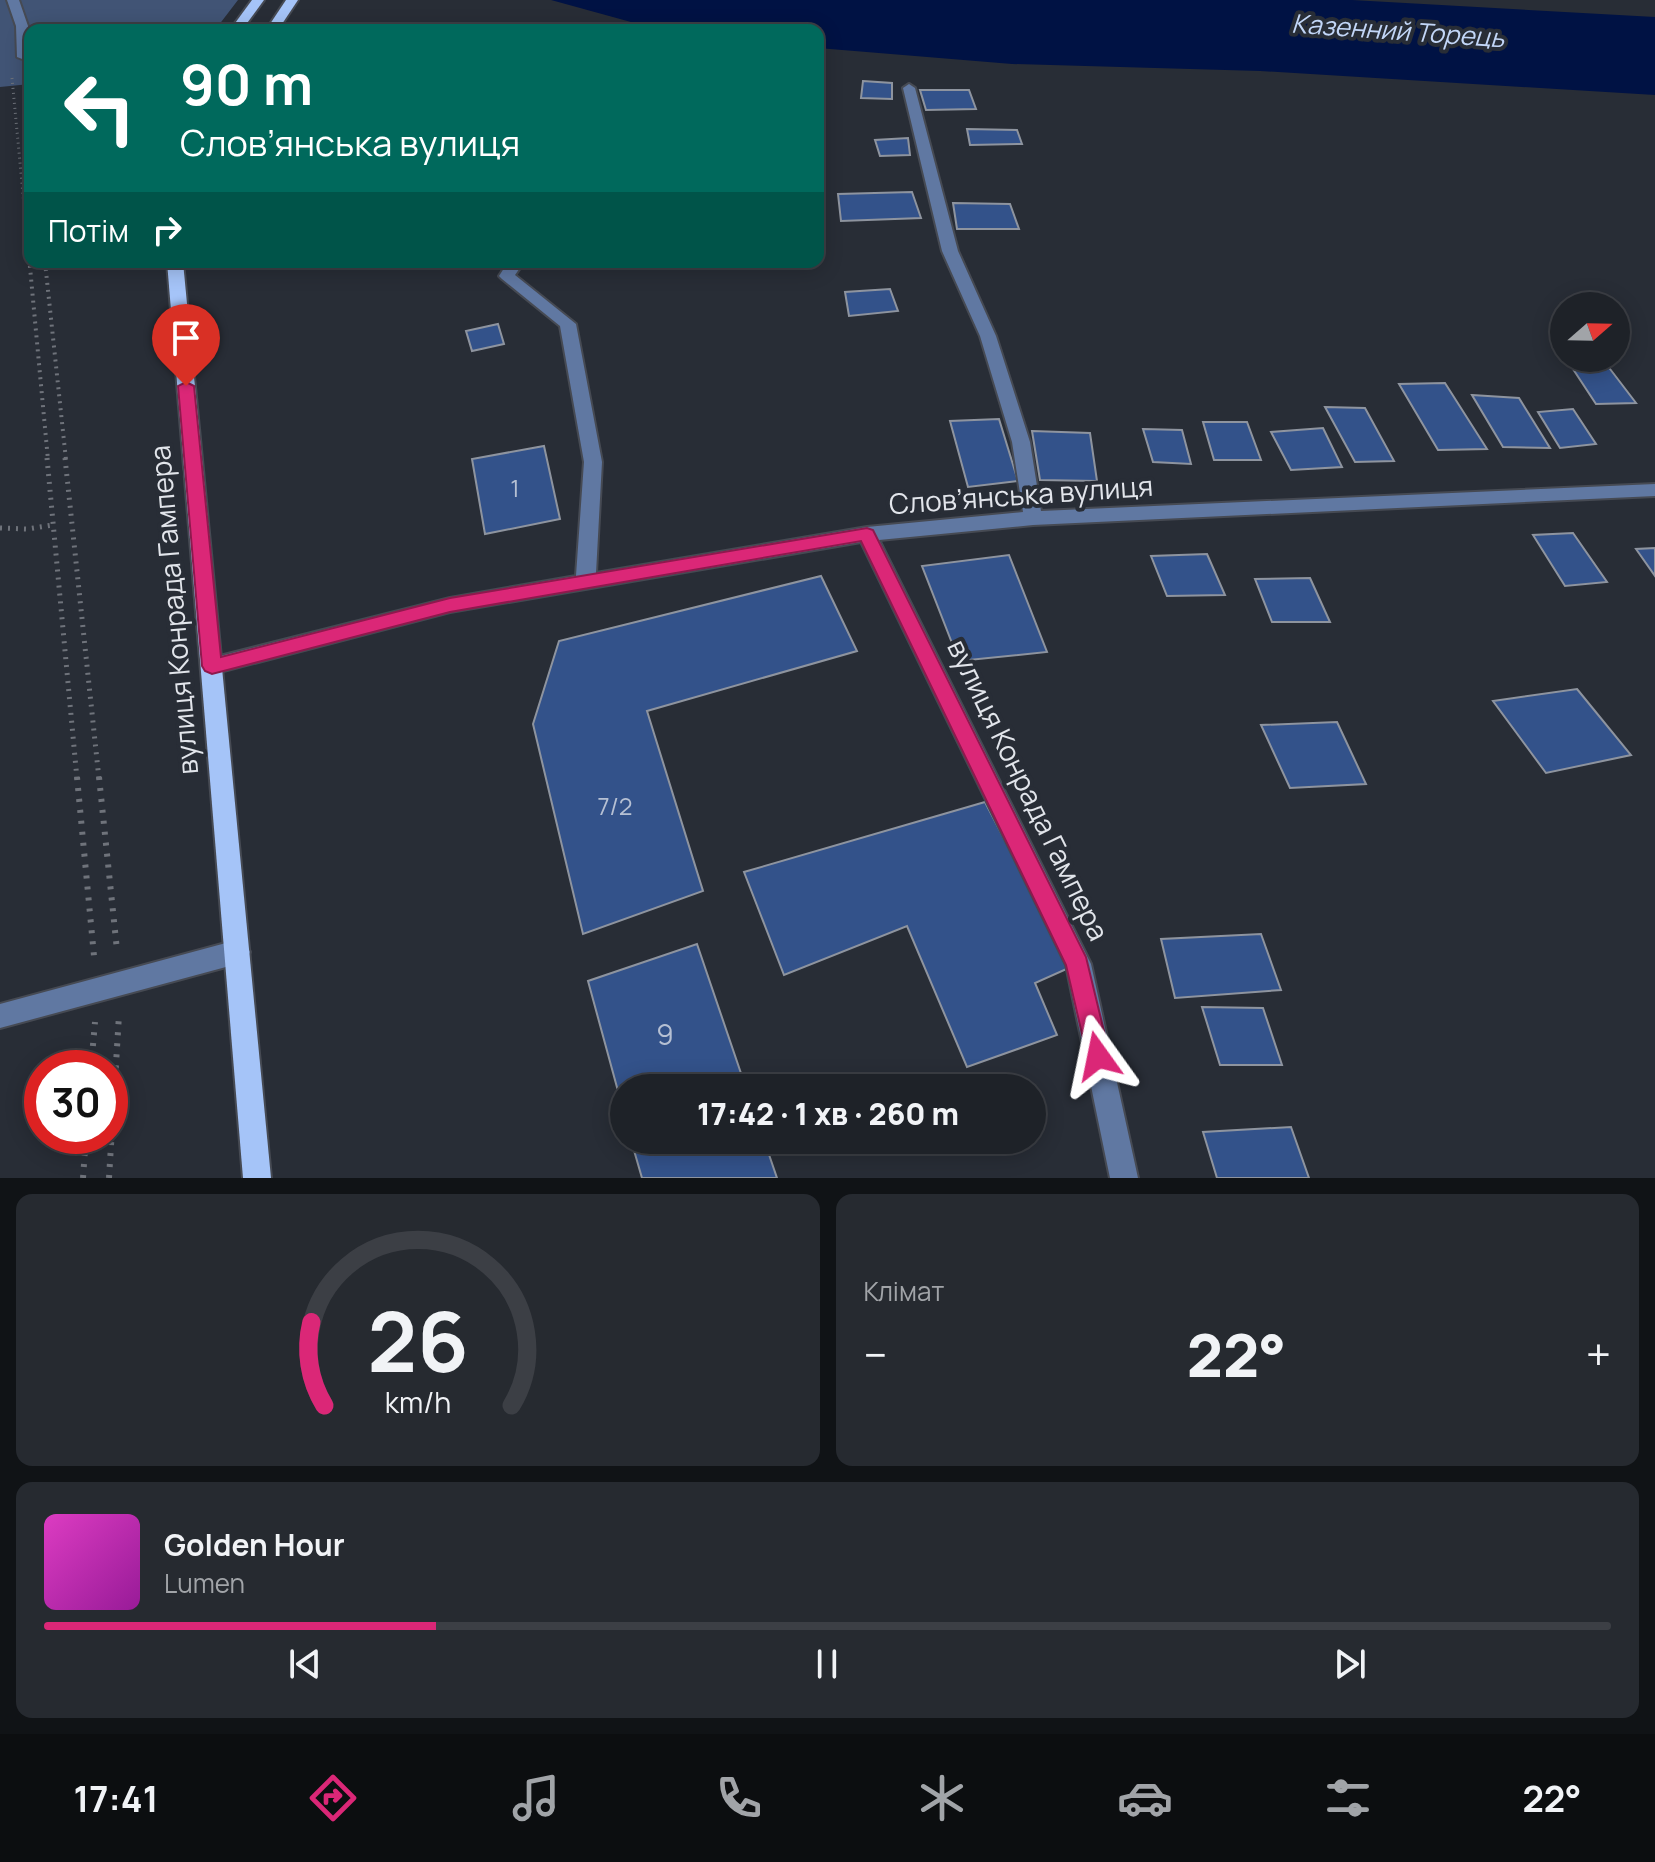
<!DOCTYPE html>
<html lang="uk">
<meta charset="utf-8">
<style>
body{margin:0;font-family:Manrope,sans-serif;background:#262a30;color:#f1f3f6;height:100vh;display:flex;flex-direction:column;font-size:30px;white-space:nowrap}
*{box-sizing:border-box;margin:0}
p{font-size:26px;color:#a1a4a8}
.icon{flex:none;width:44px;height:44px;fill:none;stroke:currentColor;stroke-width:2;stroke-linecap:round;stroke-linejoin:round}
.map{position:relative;height:1178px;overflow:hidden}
.sheet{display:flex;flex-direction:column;gap:16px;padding:16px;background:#101316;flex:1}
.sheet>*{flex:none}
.top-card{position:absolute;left:24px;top:24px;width:800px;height:244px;border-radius:16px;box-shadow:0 4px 20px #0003,0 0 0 2px #3c3f45;background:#00695c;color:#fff;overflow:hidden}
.needle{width:52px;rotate:70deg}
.fabs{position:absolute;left:1550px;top:292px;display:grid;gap:16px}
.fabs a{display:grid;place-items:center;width:80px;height:80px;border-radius:50%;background:#1e2228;box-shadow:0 4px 20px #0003,0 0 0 2px #3c3f45;font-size:40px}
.speed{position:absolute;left:24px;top:1050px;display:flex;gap:16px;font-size:40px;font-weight:700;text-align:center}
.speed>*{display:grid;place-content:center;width:104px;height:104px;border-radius:50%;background:#1e2228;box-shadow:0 4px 20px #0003,0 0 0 2px #3c3f45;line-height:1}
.speed .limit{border:12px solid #d22;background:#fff;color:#111}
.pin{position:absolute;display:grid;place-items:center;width:68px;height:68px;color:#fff;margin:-82px -34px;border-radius:50% 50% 50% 0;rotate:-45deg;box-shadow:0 0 8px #0007}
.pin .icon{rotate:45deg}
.me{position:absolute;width:88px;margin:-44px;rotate:348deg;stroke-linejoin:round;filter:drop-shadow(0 0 6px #0008)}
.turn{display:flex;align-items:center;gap:28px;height:168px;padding:0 24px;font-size:36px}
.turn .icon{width:104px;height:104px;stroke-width:2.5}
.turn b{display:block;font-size:56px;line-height:68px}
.then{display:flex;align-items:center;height:76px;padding:0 24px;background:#0003;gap:16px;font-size:30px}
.big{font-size:60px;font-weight:800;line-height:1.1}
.sheet .tile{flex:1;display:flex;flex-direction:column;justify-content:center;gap:12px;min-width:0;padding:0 28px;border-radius:16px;background:#262a30}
.sheet .dial{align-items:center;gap:0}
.dial svg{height:208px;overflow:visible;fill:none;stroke:#3c3f45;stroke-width:7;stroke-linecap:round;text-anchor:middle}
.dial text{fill:#f1f3f6;stroke:none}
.song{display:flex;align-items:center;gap:24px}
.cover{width:96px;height:96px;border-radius:12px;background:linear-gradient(135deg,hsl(310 70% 55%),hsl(300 70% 35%))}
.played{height:8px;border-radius:4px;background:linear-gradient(90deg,#db2777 25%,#3c3f45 25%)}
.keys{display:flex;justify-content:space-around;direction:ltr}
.heat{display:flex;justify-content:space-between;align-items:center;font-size:44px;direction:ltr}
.sheet .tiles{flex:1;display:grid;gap:16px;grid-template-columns:1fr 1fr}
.tile:last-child{grid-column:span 2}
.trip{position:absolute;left:610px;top:1074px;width:436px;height:80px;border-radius:40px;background:#1e2228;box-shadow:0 4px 20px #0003,0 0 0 2px #3c3f45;font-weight:800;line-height:80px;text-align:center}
.tabs{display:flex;height:128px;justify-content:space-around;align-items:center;background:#0c0e10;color:#a1a4a8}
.tabs .icon{width:56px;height:56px}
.tabs .active{color:#db2777}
.tabs b{font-size:36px;color:#f1f3f6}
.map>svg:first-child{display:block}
</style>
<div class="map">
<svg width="1655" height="1178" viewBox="0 0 1655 1178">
<rect width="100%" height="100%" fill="#282d36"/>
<!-- green -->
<polygon fill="#415475" points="0,0 238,0 215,30 30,30 30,84 0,87"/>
<!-- water -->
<polygon fill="#001244" points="551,0 1352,0 1655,17 1655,95 1260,71 1012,64 818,48 818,30 660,30"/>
<!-- building -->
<g fill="#33528a" stroke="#8e949f" stroke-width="2">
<polygon points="863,81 892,83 892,99 861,98"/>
<polygon points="920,90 969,90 976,109 926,110"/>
<polygon points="967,129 1017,130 1022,144 970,145"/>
<polygon points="908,138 910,155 880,156 875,140"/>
<polygon points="912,192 921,218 841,221 838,194"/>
<polygon points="953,203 1010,204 1019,229 957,229"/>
<polygon points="890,289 898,311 849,316 845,292"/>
<polygon points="498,324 504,344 472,351 466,331"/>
<polygon points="1607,365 1636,403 1596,404 1571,366"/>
<polygon points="1445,383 1487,449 1438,450 1399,384"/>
<polygon points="1472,395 1519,398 1550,448 1503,447"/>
<polygon points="1325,407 1365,408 1394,461 1355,462"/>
<polygon points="1573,409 1596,444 1560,448 1538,412"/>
<polygon points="999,419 1018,481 968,487 950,421"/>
<polygon points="1203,422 1247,422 1261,460 1214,460"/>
<polygon points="1323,428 1342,467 1291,470 1271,432"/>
<polygon points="1143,429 1182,430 1191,464 1153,462"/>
<polygon points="1032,431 1090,433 1097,481 1040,480"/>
<polygon points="544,446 560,519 485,534 472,459"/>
<polygon points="1573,533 1607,582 1565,586 1533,535"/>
<polygon points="1655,548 1655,576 1636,549"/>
<polygon points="1207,554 1225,595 1167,596 1151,556"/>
<polygon points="1009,555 1047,652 959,661 922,566"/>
<polygon points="821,576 857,651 647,711 703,891 583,934 533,724 559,641"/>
<polygon points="1310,578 1330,622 1272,622 1255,579"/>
<polygon points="1577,689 1631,755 1546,773 1493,701"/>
<polygon points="1337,722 1366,784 1290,788 1261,725"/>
<polygon points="985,802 1071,967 1035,983 1057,1035 967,1067 907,926 784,975 744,872"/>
<polygon points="1261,934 1281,990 1175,998 1161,939"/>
<polygon points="697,944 746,1088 624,1088 624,1113 588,981"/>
<polygon points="1202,1007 1263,1008 1282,1065 1220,1065"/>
<polygon points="1291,1127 1309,1178 1217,1178 1203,1132"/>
<polygon points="631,1140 764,1140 777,1178 642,1178"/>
</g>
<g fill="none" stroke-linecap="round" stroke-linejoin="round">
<!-- minor casing -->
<g stroke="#464a53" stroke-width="4">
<g id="minor">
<polygon points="7,0 19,0 28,26 30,62 17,57 16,26"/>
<polygon points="909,84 915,88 958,251 996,336 1030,442 1041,511 1655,484 1655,496 1033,525 879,540 1091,964 1138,1178 1110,1178 1066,965 861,542 450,612 212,674 205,672 201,666 205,660 212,658 450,598 576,576 584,462 560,326 502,279 499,276 508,262 524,262 515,275 576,324 602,462 596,573 867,527 1023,512 1012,442 980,336 942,251 903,88"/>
<polygon points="237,940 246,944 250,952 246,960 237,964 0,1028 0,1004"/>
</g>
</g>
<!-- major casing -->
<g stroke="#464a53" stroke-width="4">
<g id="major">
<polygon points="252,0 264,0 242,30 230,30"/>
<polygon points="286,0 298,0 278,30 266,30"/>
<polygon points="167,262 183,262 271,1178 243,1178"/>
</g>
</g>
<!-- path-far3 -->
<g stroke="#6f737b" stroke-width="3" stroke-dasharray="1 4" stroke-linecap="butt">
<polyline points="12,78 24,205"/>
<polyline points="26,82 30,120"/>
</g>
<!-- path-far2 -->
<g stroke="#6f737b" stroke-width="4" stroke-dasharray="2 5" stroke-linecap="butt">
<polyline points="24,203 48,460"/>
<polyline points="45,262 66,460"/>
</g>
<!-- path-far1 -->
<g stroke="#6f737b" stroke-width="5" stroke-dasharray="2 6" stroke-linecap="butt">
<polyline points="47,458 77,779"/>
<polyline points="65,458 99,779"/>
<polyline points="0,528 27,529 53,525"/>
</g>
<!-- path -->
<g stroke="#6f737b" stroke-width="6" stroke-dasharray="3 8" stroke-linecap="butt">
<polyline points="77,777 94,956"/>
<polyline points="99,777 117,950"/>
<polyline points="91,1068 95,1022"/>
<polyline points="83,1178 86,1136"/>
<polyline points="109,1178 119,1015"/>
</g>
<!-- minor -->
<use href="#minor" fill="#6078a2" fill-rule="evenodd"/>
<!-- major -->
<use href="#major" fill="#a5c4f8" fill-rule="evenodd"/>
</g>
<!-- route -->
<polygon fill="#db2777" stroke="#8e194d" stroke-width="2" points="186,382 194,386 221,657 450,598 867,528 873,530 1086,957 1110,1056 1106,1064 1098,1068 1089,1064 1066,965 861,541 450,612 212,674 205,671 202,666 178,386"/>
<g text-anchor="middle" stroke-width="8" stroke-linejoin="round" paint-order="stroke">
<!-- number labels -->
<g font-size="24" fill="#b6c0d3">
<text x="515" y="497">1</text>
<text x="615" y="815">7/2</text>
</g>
<!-- far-water labels -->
<g font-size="26" font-style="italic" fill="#c2d6f7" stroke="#282d36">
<text transform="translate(1398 31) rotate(4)" y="9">Казенний Торець</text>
</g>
<!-- street labels -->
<g font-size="28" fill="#e2e5eb" stroke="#282d36">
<text transform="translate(1021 495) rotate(-4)" y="10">Слов’янська вулиця</text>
<text transform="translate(174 610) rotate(-95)" y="10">вулиця Конрада Гампера</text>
<text transform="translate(1028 790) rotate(64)" y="10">вулиця Конрада Гампера</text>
</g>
<!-- near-number labels -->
<g font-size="28" fill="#b6c0d3">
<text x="665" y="1045">9</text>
</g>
</g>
</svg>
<div class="fabs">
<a><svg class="needle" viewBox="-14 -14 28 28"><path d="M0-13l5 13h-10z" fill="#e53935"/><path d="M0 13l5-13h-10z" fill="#a1a4a8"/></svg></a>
</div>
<div class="speed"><div class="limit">30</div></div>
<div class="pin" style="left:186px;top:386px;background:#d93025"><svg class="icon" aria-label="arrive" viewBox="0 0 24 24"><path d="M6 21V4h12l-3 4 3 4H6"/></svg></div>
<svg class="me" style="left:1098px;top:1056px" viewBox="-20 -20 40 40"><path d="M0-17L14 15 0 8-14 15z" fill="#db2777" stroke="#fff" stroke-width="4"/></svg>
<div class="trip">17:42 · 1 хв · 260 m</div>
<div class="top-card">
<div class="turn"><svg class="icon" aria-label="left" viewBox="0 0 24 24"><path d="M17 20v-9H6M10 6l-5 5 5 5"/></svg><div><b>90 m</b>Слов’янська вулиця</div></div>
<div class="then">Потім<svg class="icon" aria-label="right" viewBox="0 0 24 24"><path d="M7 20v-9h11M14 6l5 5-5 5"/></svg></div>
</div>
</div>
<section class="sheet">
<div class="tiles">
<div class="tile dial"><svg viewBox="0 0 100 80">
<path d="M14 69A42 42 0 1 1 86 69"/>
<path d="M14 69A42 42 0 0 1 9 37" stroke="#db2777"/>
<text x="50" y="56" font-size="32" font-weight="700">26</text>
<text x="50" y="72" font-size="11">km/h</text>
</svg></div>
<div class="tile"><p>Клімат</p>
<div class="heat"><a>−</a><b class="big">22°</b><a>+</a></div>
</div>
<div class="tile">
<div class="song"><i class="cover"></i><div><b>Golden Hour</b><p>Lumen</p></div></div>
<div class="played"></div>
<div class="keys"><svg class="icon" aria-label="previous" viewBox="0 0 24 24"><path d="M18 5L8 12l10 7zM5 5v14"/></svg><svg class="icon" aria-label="pause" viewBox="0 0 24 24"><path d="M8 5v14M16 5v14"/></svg><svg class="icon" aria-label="next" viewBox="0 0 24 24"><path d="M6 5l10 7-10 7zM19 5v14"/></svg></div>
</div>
</div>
</section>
<nav class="tabs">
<b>17:41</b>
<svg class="icon active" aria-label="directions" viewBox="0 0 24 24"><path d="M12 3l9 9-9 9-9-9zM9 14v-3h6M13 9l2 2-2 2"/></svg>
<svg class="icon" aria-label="music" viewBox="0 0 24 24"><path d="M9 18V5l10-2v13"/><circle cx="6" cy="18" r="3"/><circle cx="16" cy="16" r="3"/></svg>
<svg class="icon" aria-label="phone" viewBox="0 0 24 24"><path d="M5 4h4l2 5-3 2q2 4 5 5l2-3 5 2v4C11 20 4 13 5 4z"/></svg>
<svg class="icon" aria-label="climate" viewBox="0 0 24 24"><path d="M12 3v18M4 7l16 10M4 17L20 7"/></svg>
<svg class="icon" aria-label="car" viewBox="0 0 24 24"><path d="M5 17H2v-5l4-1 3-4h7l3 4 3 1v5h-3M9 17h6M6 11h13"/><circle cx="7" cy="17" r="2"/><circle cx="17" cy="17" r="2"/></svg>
<svg class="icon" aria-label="filters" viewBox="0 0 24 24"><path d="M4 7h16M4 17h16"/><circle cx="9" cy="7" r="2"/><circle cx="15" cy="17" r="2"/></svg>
<b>22°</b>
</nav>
